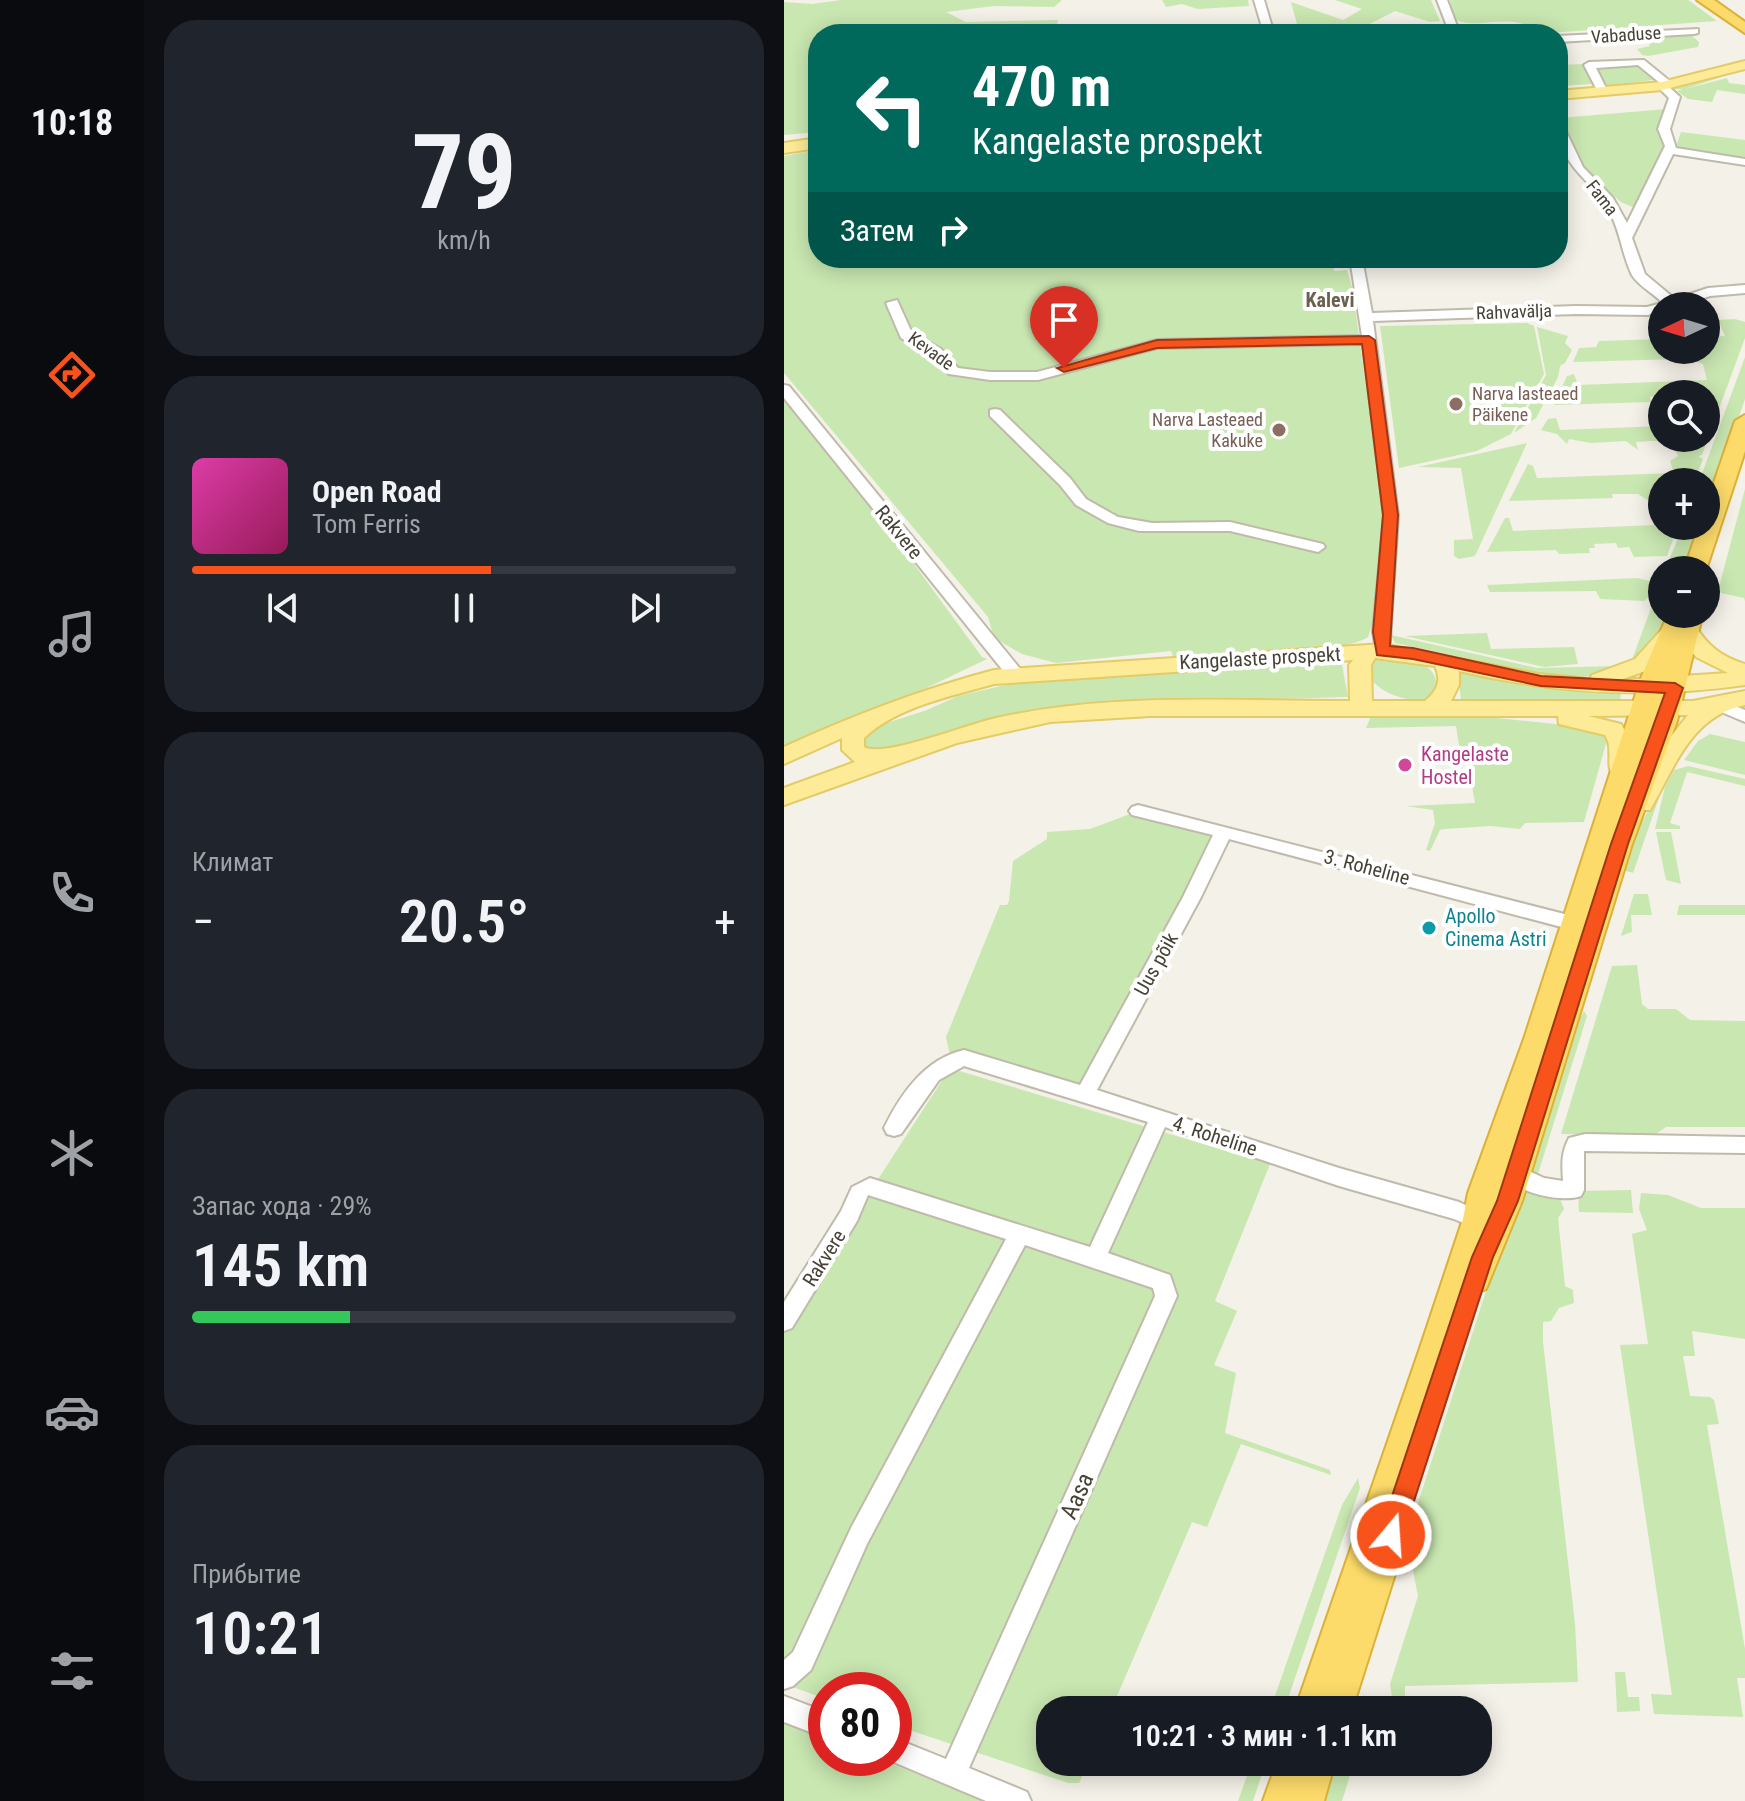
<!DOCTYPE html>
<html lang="ru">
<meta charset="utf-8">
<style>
body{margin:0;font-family:"Roboto Condensed",sans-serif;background:#20242c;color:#f1f3f6;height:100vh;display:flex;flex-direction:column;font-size:30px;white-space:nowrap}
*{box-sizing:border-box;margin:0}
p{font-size:26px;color:#9ea1a6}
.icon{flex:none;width:44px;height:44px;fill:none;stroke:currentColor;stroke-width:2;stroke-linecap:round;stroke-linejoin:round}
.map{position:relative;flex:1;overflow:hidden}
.side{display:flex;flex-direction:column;gap:20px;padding:20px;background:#0d0f14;width:640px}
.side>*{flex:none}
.hud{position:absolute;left:24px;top:24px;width:760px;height:244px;border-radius:32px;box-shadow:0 4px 20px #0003;background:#00695c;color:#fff;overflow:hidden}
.needle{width:52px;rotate:266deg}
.controls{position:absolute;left:864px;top:292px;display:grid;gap:16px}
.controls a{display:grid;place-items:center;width:72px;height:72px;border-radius:50%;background:#171b24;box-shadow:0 4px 20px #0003;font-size:40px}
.speed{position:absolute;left:24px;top:1672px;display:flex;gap:16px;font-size:40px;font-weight:700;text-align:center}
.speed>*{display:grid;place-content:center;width:104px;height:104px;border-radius:50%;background:#171b24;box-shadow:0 4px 20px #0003;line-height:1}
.speed .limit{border:12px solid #d22;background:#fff;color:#111}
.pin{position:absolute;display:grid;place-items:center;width:68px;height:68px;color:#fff;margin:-82px -34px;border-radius:50% 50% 50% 0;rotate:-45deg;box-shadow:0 0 8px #0007}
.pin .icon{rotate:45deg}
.me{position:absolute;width:88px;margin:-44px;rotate:18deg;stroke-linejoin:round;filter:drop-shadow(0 0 6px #0008)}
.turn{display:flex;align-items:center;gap:28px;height:168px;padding:0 32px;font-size:36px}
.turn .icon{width:104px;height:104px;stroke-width:2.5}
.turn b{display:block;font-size:56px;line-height:68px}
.then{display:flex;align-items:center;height:76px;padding:0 32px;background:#0003;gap:16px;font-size:30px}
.big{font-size:60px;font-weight:600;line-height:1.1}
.side .tile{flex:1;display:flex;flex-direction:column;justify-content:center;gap:12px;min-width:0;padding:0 28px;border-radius:32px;background:#20242c}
.side .dial{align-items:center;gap:0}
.dial b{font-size:104px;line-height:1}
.song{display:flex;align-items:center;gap:24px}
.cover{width:96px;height:96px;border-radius:12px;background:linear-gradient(135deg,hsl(320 70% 55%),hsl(330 70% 35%))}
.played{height:8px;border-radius:4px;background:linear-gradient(90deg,#f7531b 55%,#363941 55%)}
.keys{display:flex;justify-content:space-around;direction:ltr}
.heat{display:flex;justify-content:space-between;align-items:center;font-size:44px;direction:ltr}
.charge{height:12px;border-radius:6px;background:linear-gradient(90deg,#34c759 29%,#363941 0)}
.trip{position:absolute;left:252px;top:1696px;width:456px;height:80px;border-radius:32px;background:#171b24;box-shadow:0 4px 20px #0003;font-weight:600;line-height:80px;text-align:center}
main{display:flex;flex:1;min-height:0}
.tabs{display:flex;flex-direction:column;width:144px;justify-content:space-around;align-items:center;background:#090b0e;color:#9ea1a6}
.tabs .icon{width:56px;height:56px}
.tabs .selected{color:#f7531b}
.tabs b{font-size:36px;color:#f1f3f6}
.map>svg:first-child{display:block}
</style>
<main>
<nav class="tabs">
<b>10:18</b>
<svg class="icon selected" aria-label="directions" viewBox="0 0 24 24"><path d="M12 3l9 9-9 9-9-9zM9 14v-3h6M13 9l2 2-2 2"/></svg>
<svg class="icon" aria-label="music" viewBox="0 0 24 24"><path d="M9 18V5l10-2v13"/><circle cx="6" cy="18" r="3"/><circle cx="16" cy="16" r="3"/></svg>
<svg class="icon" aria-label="phone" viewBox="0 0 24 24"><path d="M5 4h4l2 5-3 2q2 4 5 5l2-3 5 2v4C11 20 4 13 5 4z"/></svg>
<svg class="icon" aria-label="climate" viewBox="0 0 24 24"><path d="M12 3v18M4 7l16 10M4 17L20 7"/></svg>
<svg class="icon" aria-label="car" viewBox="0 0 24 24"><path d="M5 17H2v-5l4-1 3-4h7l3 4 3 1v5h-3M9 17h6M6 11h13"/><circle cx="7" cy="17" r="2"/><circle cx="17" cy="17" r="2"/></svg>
<svg class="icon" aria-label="filters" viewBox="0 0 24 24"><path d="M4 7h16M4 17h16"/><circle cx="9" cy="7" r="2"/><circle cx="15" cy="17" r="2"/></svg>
</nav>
<section class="side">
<div class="tile dial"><b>79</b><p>km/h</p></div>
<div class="tile">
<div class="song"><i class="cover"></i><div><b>Open Road</b><p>Tom Ferris</p></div></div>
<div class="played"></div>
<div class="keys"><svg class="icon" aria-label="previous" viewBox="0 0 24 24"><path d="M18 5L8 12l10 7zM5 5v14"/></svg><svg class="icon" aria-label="pause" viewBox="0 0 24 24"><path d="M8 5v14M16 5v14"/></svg><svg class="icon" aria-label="next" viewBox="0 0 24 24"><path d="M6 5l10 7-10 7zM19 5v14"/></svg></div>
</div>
<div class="tile"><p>Климат</p>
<div class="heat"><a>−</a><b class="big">20.5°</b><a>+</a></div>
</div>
<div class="tile"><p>Запас хода · 29%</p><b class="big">145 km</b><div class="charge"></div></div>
<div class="tile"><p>Прибытие</p><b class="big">10:21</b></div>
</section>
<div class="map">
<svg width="961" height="1801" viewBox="0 0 961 1801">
<rect width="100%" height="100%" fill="#f4f1e8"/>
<!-- green -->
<g fill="#c9e7b1">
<polygon points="57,0 290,0 278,0 270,7 210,6 162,12 182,22 274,20 271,34 34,34 34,132 0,135 0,2 28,4"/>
<polygon points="378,0 464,0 465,6 414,9 398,4 382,7"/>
<polygon points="551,0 647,0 656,21 646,22 611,11 578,28 656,26 662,34 532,34 513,24 507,2 559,20 578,9"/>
<path d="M666 0H904L933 21 750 34C736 8 691 33 669 18Z"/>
<polygon points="905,33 915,42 914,47 864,56 858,55 853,49 866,46 861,37 864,36"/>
<polygon points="856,62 876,79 815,87 810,84 774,86 774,65 800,64 814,85 805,65"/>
<polygon points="940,76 901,89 943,78 945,83 961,85 961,94 933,90 928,102 904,99 893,91 899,89 890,89"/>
<polygon points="883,109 883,142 853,209 837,202 799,169 775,118"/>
<polygon points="897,132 961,140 961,160 891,149"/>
<path d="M34 150V258L561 259 562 263 549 265 550 271 563 270 568 287 602 523 589 622 584 637C559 655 426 655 389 657L387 651 272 663 238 654 210 638 204 617 0 373V156Z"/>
<path d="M951 319 961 322V338L918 455 914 456 919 459 910 482H878V526H894L883 556 850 557 845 547 834 548 832 543 810 544 811 548H805L806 553 775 554 772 550 703 552 721 518H725L729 531 871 525 867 512 873 506 854 494H828L829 498 725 501 744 464 749 466 753 478 890 473 886 461 894 456C888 437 868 441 852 442L854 450 842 441 807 443 785 439 783 444 773 434 757 430 764 419 772 418 776 430 878 426V438H922V394H878L866 397 867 402 770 405 783 376 790 374 794 385 923 380 919 364 896 355V359L789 362 795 348 812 347 815 341 878 339V350H922V337L941 336 934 320Z"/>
<polygon points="743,323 750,326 760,374 727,434 693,451 615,468 596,326"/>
<polygon points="753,327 784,336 781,343 788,350 781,363 776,366 774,377 752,418 730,433 762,375"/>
<polygon points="961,357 961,399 922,512 922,482 915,482"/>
<polygon points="0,386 198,657 203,659 0,756"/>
<polygon points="743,443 691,556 675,559 670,556 670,540 689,539 677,468 634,467"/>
<polygon points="961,489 961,601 960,598 937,593 935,587"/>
<polygon points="899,526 917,526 902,570 881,570"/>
<polygon points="872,577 874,579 869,593 860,601 816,599 812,591 706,592 703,585 853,578 866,581"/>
<polygon points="878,578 878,614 884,614 868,646 855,660 848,660"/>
<polygon points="703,633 707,649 790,647 794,664 760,667 621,636"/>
<polygon points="607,635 753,668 834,666 816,676 765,676 611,643"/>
<path d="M610 657C635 662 656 664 652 694 637 708 594 695 586 676 584 672 584 667 584 662L588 658Z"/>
<polygon points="557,659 564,697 321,703 236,714 177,728 97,753 79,749 79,735 90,727 143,710 174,696 234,682"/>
<polygon points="674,670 741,686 837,692 836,699 677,701"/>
<polygon points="595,713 693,716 811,728 823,740 800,822 741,823 736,829 707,826 660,829 656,830 646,851 642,850 651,823 649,810 622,806 691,803 684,763 677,758 672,726 582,728 587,716"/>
<polygon points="926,734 961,742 961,775 900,760 914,741"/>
<polygon points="904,766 961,779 961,786 903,772 886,823 896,826 896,829 871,829 881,787 890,770"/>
<polygon points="880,783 849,873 839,870 846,843"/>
<polygon points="354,811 440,831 300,1095 167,1059 162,1037 216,905 223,905 225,901 229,861 263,839 263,832 306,829"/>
<polygon points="872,832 887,832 897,884 882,880"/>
<polygon points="850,894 864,894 868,915 847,915 848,932 837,936"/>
<polygon points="895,905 961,905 961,915 893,915"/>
<polygon points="853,965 858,1004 864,1009 892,1009 906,1020 961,1021 961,1127 882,1127 869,1136 777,1134 828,966"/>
<polygon points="800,1011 803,1016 753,1177 744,1174 790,1030"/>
<polygon points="172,1070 486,1164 431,1301 453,1311 430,1365 452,1373 441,1433 546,1470 547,1475 457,1444 423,1527 408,1522 327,1710 266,1710 266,1762 305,1762 295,1783 284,1783 110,1725 110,1690 42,1690 42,1699 0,1684 0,1324 159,1079"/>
<polygon points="847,1190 849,1213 795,1212 794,1191"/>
<polygon points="742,1191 776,1199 780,1209 774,1218 781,1286 789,1290 790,1303 775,1308 767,1321 759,1322 759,1342 791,1624 794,1682 621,1686 621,1703 608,1697 606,1684 634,1596 626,1555 635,1500 733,1194"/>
<polygon points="857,1193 884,1195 917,1208 961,1208 961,1339 908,1331 911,1356 899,1356 906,1396 926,1397 930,1400 935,1424 923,1425 961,1649 961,1678 953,1678 959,1717 870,1714 867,1694 888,1695 836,1345 864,1344 848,1234 863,1230 855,1209"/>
<polygon points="574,1478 576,1488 500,1710 486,1710 558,1505"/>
<polygon points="831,1672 841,1672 844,1697 855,1697 856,1711 833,1712"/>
<polygon points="0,1723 42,1738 42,1758 93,1758 200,1801 0,1801"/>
<polygon points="468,1762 482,1762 469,1801 454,1801"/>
<polygon points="550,1762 570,1762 558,1801 538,1801"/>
</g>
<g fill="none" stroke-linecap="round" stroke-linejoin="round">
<!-- minor casing -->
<g stroke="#bfbaaa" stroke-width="4">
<g id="minor">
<polygon points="470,0 480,0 490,34 480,34"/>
<polygon points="653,0 663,0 676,34 666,34"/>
<polygon points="914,29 914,33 910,34 774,42 774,36"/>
<path d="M860 60 887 82 885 87 896 97 886 129 892 148 961 159V165L889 154 848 238 861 274 891 299 924 288 961 285V293L926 296 895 306H878V311L864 315 792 314 589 321 614 515 605 655H593L589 632 600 515 579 344 373 348 254 380H206L165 374 147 355 117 338 102 303 113 300 128 333 157 349 174 368 206 372H253L373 340 578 336 566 258H578L588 313 792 306 863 307 878 303C873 295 855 287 848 275 839 257 837 236 828 217 813 181 774 169 774 124L780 127 799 167 829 198 843 223 881 146 874 129 885 98 873 86 876 83 854 65 812 68 824 92 815 94 800 65 805 62Z"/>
<polygon points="0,385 5,386 237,670 239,674 237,678 225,678 0,398"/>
<polygon points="211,409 216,410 286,478 302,499 334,517 368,523 446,522 539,544 541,547 534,552 446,531 355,531 324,523 292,505 276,485 206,416 206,410"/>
<polygon points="934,699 961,710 961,722 928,708 926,704 928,700"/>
<path d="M354 805 800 919 806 921 809 926 806 931 800 933 445 839 417 897 313 1090 555 1168 675 1202 707 1217 710 1223 707 1229 700 1232 670 1219 555 1186 381 1127 324 1253 386 1275 393 1296 185 1768 243 1792 247 1801H202L100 1758H110V1738L162 1759 371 1296 369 1288 241 1245 83 1544 27 1670 9 1686 0 1689V1660L9 1652 67 1528 222 1239 84 1195 73 1221 8 1328 0 1331V1302L57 1211 68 1187 86 1178 306 1247 364 1122 180 1066 155 1080 117 1134 110 1136 103 1134 100 1128C117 1093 141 1059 180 1050L296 1085 399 897 429 835 348 815 345 811 348 807Z"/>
<path d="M801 1134 961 1137V1153L800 1151V1190L797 1196C778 1203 729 1193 720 1173L723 1167 730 1164 760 1178 779 1181C778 1165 777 1153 785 1138Z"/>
<polygon points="0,1696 42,1712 42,1738 0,1722"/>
</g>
</g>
<!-- major casing -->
<g stroke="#e3cb67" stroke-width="4">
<g id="major">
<polygon points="961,61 961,69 878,90 774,99 774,91 878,82"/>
<polygon points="34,138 34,148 0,153 0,143"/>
<path d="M903 622 910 624C924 646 936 656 961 664V685C863 699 771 694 675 671V685L667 701H909L961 691V705C907 716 891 767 866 810H850L847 804 880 745 904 715 804 716 837 724C847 740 855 758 845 777H829C821 764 830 749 821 735L775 724 774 716H366L266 722 173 743 0 805V788L71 762 58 750V738L0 764V747C68 716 138 689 210 670L599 644 754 674 806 679 808 675 851 659 879 628H893ZM895 635 912 657 944 673 836 680 867 669ZM591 658 651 666C658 681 653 691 641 701H588L587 665ZM569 660 565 665 566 701C447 701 324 692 208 719 182 725 99 758 80 747V738C112 707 168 696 210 684Z"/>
</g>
</g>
<!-- highway casing -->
<g stroke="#dcb139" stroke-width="4">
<g id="highway">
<polygon points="913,0 930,0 961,22 961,33"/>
<polygon points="961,415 961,451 922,570 900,570 915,526 922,526 922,506 951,421"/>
<polygon points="884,614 914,616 917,621 893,721 848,844 738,1201 702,1289 691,1293 686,1291 605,1537 613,1540 618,1552 568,1710 511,1710 635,1351 679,1219 684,1193 740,1039 857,678"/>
<polygon points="493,1762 551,1762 540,1801 479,1801"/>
</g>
</g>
<!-- minor -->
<use href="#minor" fill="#fff" fill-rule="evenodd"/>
<!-- major -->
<use href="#major" fill="#fdeb97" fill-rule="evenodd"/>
<!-- highway -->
<use href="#highway" fill="#fcdb6a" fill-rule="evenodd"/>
</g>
<!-- route -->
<polygon fill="#f7531b" stroke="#a13612" stroke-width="2" points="585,336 591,340 614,515 606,646 629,648 757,676 891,683 899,688 844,844 734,1201 709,1257 619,1535 615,1543 607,1546 599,1543 595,1535 688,1257 713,1201 827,844 881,693 757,686 629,659 593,655 589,632 599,515 578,344 373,348 280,372 273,368 373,340"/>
<!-- markers -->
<g fill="#8d6e63" stroke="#fff" stroke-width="3">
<circle cx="672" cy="404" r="8"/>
<circle cx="495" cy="430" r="8"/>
</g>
<circle fill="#d1479c" stroke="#fff" stroke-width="3" cx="621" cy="765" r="8"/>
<circle fill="#0f9aa8" stroke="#fff" stroke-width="3" cx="645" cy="928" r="8"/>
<g text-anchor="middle" stroke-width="8" stroke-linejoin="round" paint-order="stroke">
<!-- far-street labels -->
<g font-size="18" fill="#474236" stroke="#fff">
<text transform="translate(842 35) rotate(-4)" y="6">Vabaduse</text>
<text transform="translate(818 198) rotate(52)" y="6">Fama</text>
<text transform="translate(730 312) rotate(-2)" y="6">Rahvavälja</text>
<text transform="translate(147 351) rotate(36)" y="6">Kevade</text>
</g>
<!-- far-education labels -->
<g font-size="18" fill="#785e54" stroke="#fff" text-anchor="start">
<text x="688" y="400">Narva lasteaed<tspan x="688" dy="21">Päikene</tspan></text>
<text x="479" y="426" text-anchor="end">Narva Lasteaed<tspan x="479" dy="21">Kakuke</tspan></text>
</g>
<!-- far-quarter labels -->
<g font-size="20" font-weight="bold" fill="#69614e" stroke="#fff">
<text x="546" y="307">Kalevi</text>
</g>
<!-- street labels -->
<g font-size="20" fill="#474236" stroke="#fff">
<text transform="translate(115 532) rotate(51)" y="7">Rakvere</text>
<text transform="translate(476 658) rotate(-3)" y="7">Kangelaste prospekt</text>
<text transform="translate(583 867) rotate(15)" y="7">3. Roheline</text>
<text transform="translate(372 964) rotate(-61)" y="7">Uus põik</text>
<text transform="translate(431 1136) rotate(18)" y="7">4. Roheline</text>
<text transform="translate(40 1258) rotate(-58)" y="7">Rakvere</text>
</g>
<!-- hotel labels -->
<g font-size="20" fill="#b23c85" stroke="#fff" text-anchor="start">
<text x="637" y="761">Kangelaste<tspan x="637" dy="23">Hostel</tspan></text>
</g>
<!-- culture labels -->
<g font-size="20" fill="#0d838f" stroke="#fff" text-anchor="start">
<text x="661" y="923">Apollo<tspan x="661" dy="23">Cinema Astri</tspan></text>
</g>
<!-- near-street labels -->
<g font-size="24" fill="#474236" stroke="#fff">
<text transform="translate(293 1496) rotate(-66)" y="8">Aasa</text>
</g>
</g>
</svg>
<div class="controls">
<a><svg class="needle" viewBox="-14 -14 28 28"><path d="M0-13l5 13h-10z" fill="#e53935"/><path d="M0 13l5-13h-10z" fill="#9ea1a6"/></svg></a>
<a><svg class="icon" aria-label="search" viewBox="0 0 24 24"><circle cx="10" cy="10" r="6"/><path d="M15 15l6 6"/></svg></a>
<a>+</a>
<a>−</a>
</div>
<div class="speed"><div class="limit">80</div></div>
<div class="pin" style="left:280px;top:368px;background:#d93025"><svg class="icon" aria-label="arrive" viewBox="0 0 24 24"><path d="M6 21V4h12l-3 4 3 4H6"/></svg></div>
<svg class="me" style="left:607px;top:1535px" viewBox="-20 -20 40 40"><circle r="17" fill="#f7531b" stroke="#fff" stroke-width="3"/><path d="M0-11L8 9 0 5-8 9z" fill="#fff"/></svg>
<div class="trip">10:21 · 3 мин · 1.1 km</div>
<div class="hud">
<div class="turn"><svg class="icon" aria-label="left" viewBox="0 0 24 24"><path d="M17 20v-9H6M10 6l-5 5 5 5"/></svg><div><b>470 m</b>Kangelaste prospekt</div></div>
<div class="then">Затем<svg class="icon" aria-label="right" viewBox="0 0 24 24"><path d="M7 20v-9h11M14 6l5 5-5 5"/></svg></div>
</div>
</div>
</main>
